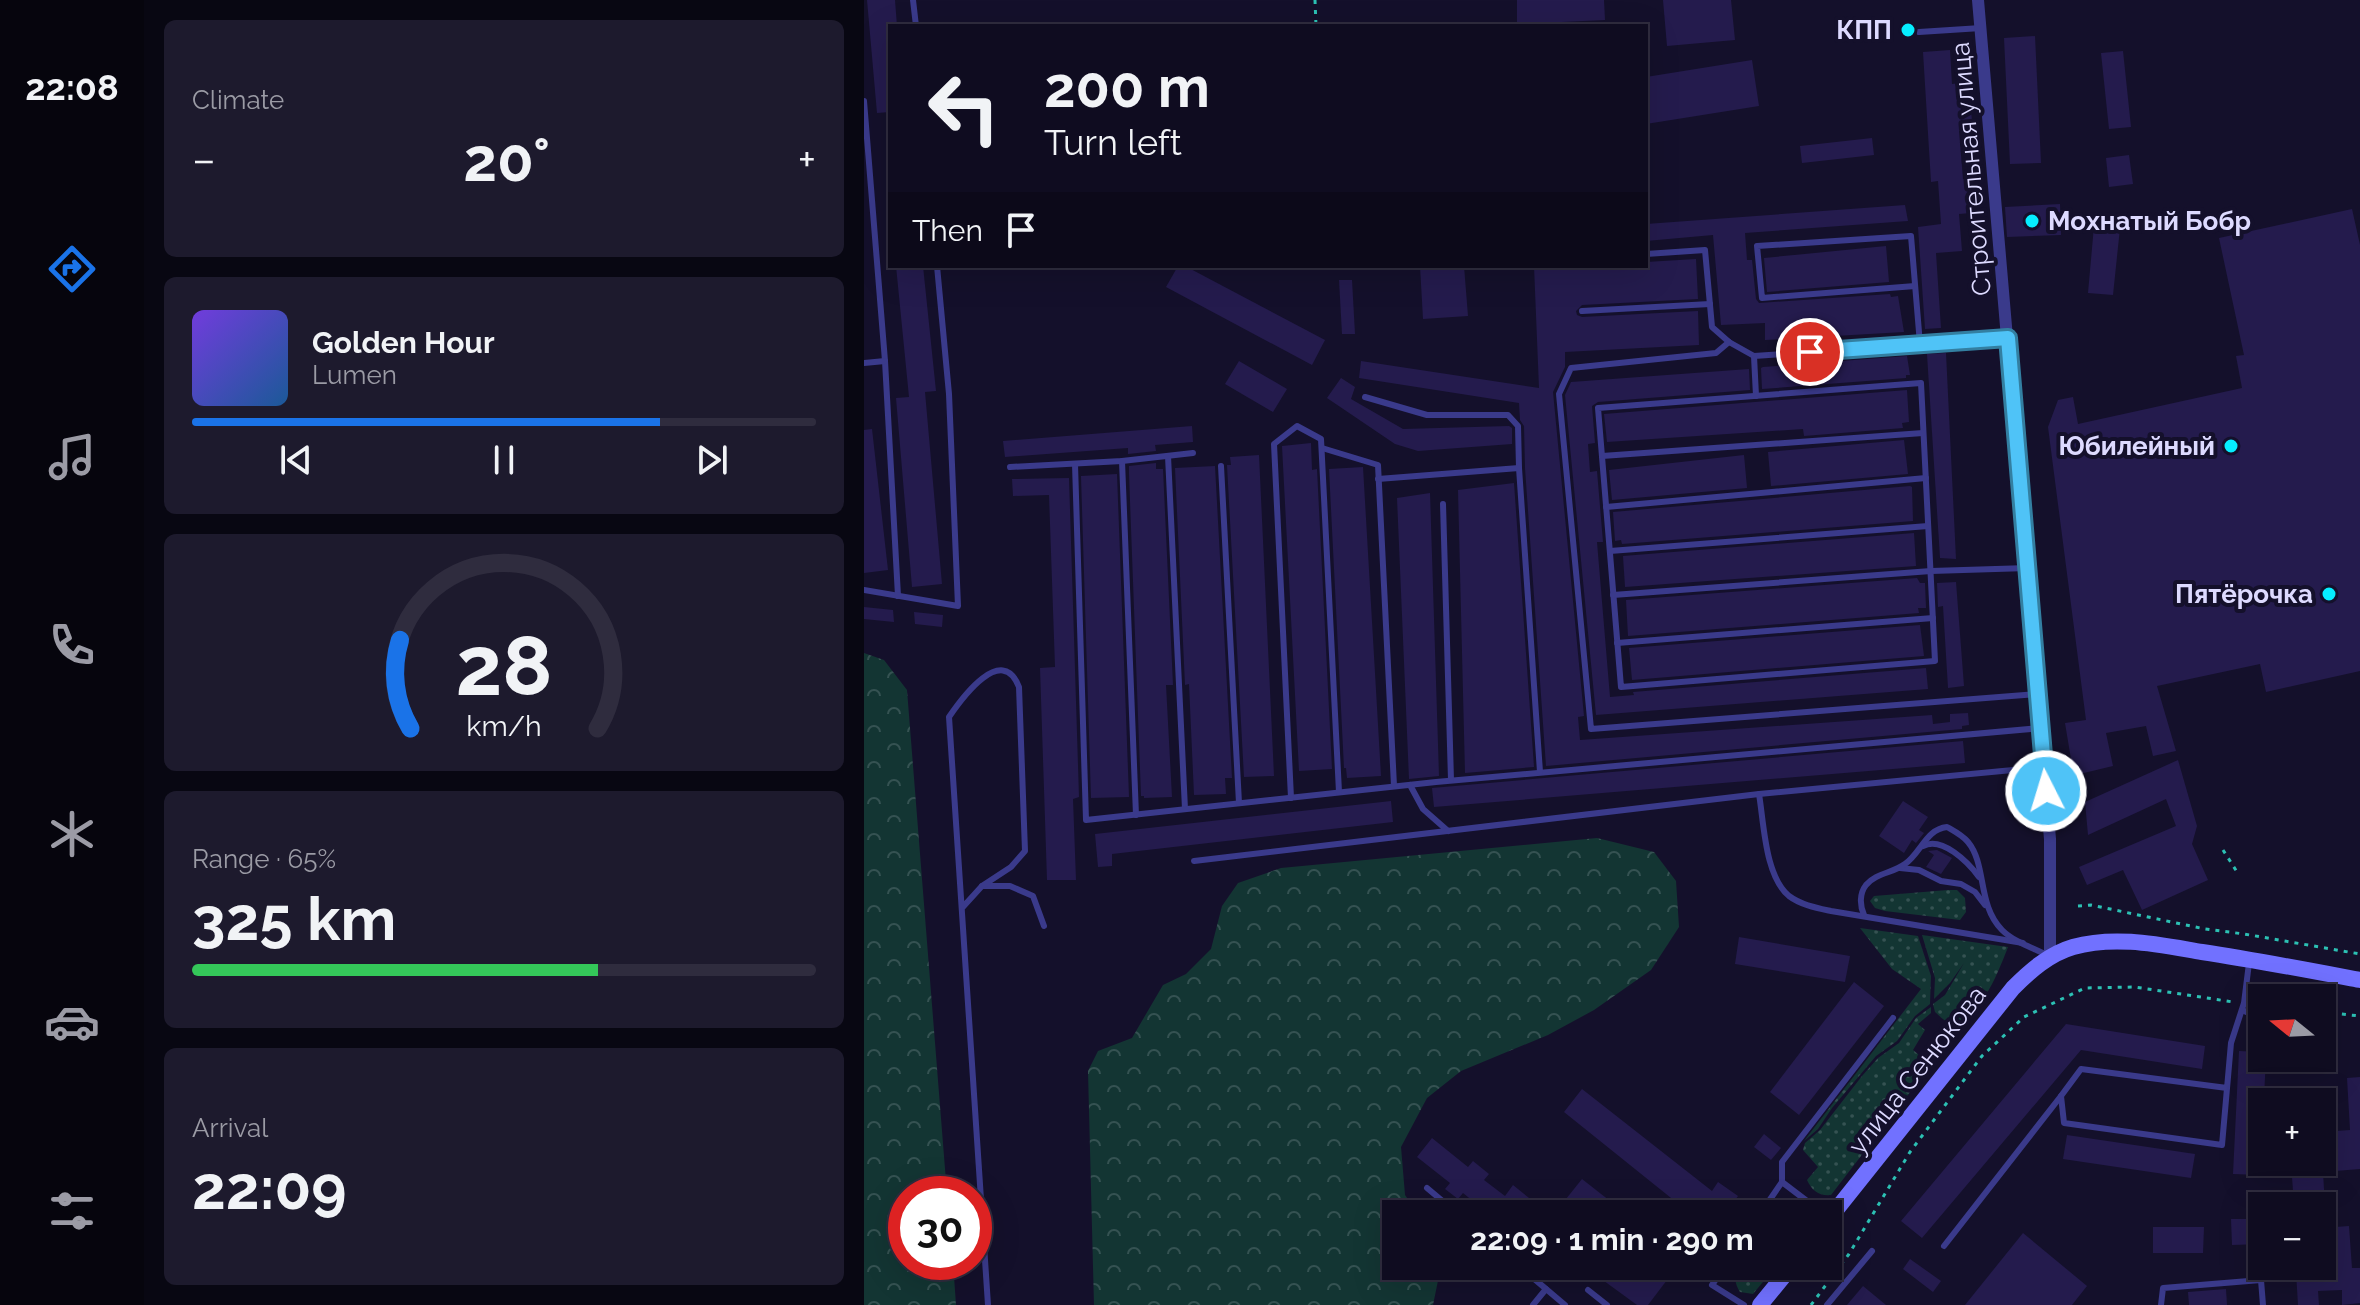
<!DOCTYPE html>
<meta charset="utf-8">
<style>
body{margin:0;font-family:Raleway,sans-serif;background:#1d1a2d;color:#f1f3f6;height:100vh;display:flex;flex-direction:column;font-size:30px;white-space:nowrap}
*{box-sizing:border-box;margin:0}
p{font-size:26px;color:#9b9ba5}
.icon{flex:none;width:44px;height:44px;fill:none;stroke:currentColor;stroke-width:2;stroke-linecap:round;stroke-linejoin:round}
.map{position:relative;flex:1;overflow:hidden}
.details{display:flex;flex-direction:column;gap:20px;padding:20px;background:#080712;width:720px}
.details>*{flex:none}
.guide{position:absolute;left:24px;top:24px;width:760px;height:244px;border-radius:0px;box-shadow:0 8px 32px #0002,0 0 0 2px #2f2c3e;background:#0f0c20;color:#f1f3f6;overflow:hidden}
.needle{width:52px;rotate:288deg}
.controls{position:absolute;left:1384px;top:984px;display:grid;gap:16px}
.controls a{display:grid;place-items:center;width:88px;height:88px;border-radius:0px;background:#0f0c20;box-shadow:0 8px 32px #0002,0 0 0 2px #2f2c3e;font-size:40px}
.speed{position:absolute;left:24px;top:1176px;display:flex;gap:16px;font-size:40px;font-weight:700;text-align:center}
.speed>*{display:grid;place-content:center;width:104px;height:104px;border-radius:50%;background:#0f0c20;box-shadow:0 8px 32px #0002,0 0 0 2px #2f2c3e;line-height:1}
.speed .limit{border:12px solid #d22;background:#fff;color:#111}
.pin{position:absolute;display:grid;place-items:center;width:68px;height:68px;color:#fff;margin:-34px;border:4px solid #fff;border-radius:50%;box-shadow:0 2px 8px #0007}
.me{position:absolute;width:88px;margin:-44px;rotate:355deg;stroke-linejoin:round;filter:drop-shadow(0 0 6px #0008)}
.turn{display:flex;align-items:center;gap:28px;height:168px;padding:0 24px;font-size:36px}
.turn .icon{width:104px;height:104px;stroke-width:2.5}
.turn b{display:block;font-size:56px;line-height:68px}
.then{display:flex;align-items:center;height:76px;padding:0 24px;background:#0003;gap:16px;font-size:30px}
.big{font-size:60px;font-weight:700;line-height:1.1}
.details .widget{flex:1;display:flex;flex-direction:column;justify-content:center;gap:12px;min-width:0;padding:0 28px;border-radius:12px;background:#1d1a2d}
.details .dial{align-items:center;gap:0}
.dial svg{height:208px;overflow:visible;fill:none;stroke:#2f2c3e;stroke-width:7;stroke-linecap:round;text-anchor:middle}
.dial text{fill:#f1f3f6;stroke:none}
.song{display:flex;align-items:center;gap:24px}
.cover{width:96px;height:96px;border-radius:12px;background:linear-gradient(135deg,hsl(260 70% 55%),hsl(210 70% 35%))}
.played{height:8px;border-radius:4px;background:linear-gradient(90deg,#1a73e8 75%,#2f2c3e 75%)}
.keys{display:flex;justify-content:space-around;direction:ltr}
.heat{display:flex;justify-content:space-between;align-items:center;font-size:44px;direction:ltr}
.charge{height:12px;border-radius:6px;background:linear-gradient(90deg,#34c759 65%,#2f2c3e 0)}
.trip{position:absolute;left:518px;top:1200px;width:460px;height:80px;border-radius:0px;background:#0f0c20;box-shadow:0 8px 32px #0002,0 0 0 2px #2f2c3e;font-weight:700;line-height:80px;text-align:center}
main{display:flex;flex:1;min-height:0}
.menu{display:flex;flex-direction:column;width:144px;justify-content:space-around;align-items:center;background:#06050d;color:#9b9ba5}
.menu .icon{width:56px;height:56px}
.menu .selected{color:#1a73e8}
.menu b{font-size:36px;color:#f1f3f6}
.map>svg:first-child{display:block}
</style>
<main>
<nav class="menu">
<b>22:08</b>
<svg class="icon selected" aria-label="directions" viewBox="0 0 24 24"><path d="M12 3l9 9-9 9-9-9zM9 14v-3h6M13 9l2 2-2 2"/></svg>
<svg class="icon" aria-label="music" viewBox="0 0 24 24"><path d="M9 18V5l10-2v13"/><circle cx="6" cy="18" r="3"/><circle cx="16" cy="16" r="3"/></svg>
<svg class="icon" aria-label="phone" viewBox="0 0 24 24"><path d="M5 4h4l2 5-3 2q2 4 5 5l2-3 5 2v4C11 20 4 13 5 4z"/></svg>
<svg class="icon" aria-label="climate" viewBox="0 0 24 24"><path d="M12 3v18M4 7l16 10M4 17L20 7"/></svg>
<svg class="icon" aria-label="car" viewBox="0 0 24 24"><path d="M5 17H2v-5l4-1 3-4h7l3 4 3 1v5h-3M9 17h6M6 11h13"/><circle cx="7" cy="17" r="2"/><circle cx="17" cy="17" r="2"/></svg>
<svg class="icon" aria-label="filters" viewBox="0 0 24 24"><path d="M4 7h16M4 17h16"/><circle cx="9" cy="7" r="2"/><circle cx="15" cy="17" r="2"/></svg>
</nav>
<section class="details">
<div class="widget"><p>Climate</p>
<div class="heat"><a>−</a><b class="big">20°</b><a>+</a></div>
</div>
<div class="widget">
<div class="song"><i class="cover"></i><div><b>Golden Hour</b><p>Lumen</p></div></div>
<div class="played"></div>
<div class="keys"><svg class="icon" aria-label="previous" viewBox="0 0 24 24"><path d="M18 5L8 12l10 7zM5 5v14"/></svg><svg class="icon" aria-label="pause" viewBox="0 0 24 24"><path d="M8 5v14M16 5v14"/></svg><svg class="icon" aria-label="next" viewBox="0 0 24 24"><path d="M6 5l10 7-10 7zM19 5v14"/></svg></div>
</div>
<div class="widget dial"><svg viewBox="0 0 100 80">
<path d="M14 69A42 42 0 1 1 86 69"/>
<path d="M14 69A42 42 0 0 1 10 35" stroke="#1a73e8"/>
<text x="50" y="56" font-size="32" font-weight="700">28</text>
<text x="50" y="72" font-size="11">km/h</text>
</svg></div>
<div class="widget"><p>Range · 65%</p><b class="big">325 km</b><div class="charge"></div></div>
<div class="widget"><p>Arrival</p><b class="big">22:09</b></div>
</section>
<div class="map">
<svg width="1496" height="1305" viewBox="0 0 1496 1305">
<defs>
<pattern id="grass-dots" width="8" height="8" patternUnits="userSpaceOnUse" patternTransform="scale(2)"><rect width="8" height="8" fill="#133533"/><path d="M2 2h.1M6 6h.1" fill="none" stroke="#355252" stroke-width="1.8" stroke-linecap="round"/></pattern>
<pattern id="forest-crowns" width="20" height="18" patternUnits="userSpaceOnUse" patternTransform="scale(2)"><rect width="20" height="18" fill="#133533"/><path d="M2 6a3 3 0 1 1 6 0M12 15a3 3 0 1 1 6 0" fill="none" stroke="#355252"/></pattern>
</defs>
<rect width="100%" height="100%" fill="#14102b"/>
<!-- grass -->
<g fill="url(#grass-dots)">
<polygon points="1084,890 1093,890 1101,898 1102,912 1096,920 1021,911 1011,908 1006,901 1010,896"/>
<polygon points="996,928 1054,936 1067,976 1066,1004 1051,1016 1033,1041 1012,1056 968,1108 954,1129 940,1141 1057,989 1028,969"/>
<path d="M1058 935 1144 947C1136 968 1114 1026 1087 1022 1080 1022 1076 1016 1071 1012L1069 1004 1081 995 1100 963 1086 983 1070 999 1071 978Z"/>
<path d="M1067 1007V1013L1054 1024 1061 1030 1049 1050 1067 1065 967 1195C955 1196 948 1191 943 1180L954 1167 939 1150 941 1143 956 1130 998 1076 1014 1058 1035 1043 1052 1018Z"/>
<path d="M877 1266H912L889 1294 876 1292C870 1283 870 1275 877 1266Z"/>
</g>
<!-- forest -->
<g fill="url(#forest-crowns)">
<polygon points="0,653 20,660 43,690 83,1194 42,1194 42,1262 89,1262 92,1305 0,1305"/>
<polygon points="733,838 790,852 812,881 815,927 787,970 730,1010 684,1035 597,1071 563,1098 537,1147 541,1195 554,1214 532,1214 532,1266 577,1266 569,1305 230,1305 224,1071 234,1051 268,1038 299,985 322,974 347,949 358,906 374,883 417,868"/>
</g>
<!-- building -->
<g fill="#241b4d">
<polygon points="3,0 31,0 33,26 26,26 26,112 13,113"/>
<polygon points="653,0 740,0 741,20 653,24"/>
<polygon points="799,0 867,0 871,40 803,46"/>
<polygon points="1171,36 1177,163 1146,164 1140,38"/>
<polygon points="1086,50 1088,84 1095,83 1097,112 1107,111 1109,130 1095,131 1099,179 1105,179 1107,213 1095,214 1098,251 1072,253 1077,328 1061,329 1054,227 1077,224 1074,181 1067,182 1059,52"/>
<polygon points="1259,51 1267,127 1245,129 1237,53"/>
<polygon points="888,60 895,106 782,124 782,77"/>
<polygon points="1008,138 1010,155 938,163 936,146"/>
<polygon points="1265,155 1269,184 1245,187 1242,158"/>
<polygon points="1196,204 1197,235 1143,237 1141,207"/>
<polygon points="1041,205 1044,221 881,233 883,260 888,260 892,299 895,303 1026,294 1027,297 1034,296 1040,332 901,340 901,323 857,325 849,235 782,241 782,224"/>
<polygon points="1488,209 1496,245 1496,671 1402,692 1396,664 1293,686 1312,751 1289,756 1282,726 1242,733 1249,766 1199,778 1195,762 1207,759 1201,723 1222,720 1184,427 1194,400 1209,397 1214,424 1378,388 1372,356 1380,355 1355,238"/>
<polygon points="1230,226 1256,228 1249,295 1224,293"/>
<polygon points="1022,246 1025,282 903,292 900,258"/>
<polygon points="832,259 834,299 718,305 712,311 713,315 718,317 834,311 835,345 701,352 701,367 689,392 720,716 714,717 716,740 1068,715 1069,724 1086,722 1086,714 1104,713 1105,725 1098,726 1098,729 682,766 661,468 660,426 656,420 655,403 495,378 497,361 675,388 670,266 782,266 782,262"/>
<polygon points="32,266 59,266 72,391 61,392 78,584 48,587 32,398 45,397"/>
<polygon points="314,266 321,266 461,340 448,365 302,287"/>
<polygon points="556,266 600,266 604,316 559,319"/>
<polygon points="475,280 488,280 491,334 478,334"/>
<polygon points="1082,353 1092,559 1076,558 1063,354"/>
<polygon points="1043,356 1046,375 1042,375 1042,378 898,389 897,368 899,367"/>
<polygon points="375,361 423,389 409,412 361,384"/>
<polygon points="885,369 886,390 734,402 728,406 731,443 724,444 726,472 733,471 739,542 733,542 746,697 770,695 769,692 1062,668 1064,689 732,715 701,395 707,382"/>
<polygon points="477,378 491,387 487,399 539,429 645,426 648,428 648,444 554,451 531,444 463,398"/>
<polygon points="1043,390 1045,422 1038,423 1039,428 940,436 939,429 743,442 740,414"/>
<polygon points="328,426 329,442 291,445 292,451 264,454 264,448 141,457 139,441"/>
<polygon points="8,429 24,570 0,573 0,430"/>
<polygon points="1040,440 1044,474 907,486 904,452"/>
<polygon points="447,443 448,470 453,469 468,769 435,771 418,446"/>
<polygon points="395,455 410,776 380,777 363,465 367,465 366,457"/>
<polygon points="880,455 883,488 748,500 745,470"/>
<polygon points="292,463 292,469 299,469 309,685 302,685 308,797 280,798 280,796 277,796 265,474 265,466"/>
<polygon points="351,466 368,778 361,778 362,794 330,795 325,684 321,685 311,468"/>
<polygon points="499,467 517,776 483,778 482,768 480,768 465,469"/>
<polygon points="253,474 265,797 227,798 217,476"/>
<polygon points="205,478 215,797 209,799 212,880 183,880 176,668 191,667 185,495 149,496 148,479"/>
<polygon points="650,483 670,767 601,773 594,490"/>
<polygon points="1046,486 1048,487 1049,521 758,544 757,540 751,541 749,512"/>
<polygon points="566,493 575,776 545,779 533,498"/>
<polygon points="1050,533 1052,566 761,587 759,556"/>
<polygon points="1053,578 1056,583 1061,583 1062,608 1054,608 1055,613 764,636 762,600"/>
<polygon points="1092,582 1100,686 1084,688 1079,606 1074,607 1073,583"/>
<polygon points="0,607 29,610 30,622 0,619"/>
<polygon points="50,612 79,615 78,627 51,624"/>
<polygon points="1056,625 1060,656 768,680 765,648"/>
<polygon points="1099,741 1101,763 570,807 568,788"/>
<polygon points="1314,760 1333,826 1328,844 1344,880 1278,910 1259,870 1223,885 1215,867 1312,826 1302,799 1224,835 1221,802"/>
<polygon points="527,801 529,822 248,854 248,866 234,867 231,834"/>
<polygon points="1039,801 1064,817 1055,830 1060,833 1052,843 1048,840 1040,853 1015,836"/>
<polygon points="1073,850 1088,858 1077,874 1062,867 1070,855 1064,851"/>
<polygon points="875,937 986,956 981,982 871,964"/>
<polygon points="990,982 1020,1006 935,1115 906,1092"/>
<polygon points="1202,1024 1341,1046 1338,1069 1217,1050 1058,1238 1037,1221"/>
<polygon points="1375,1051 1398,1052 1398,1058 1402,1058 1396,1175 1369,1174"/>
<polygon points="1496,1077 1496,1169 1459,1172 1461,1206 1430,1206 1427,1162 1458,1162 1458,1164 1458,1132 1486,1130 1483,1078"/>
<polygon points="718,1089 848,1191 854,1182 874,1196 861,1214 827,1214 700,1112"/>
<polygon points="900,1134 917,1148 907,1160 890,1147"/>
<polygon points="1203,1135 1331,1154 1327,1178 1199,1159"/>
<polygon points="568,1138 604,1167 609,1161 625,1174 620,1180 641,1196 649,1185 665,1198 652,1214 625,1214 599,1193 594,1199 581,1189 586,1183 553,1157"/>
<polygon points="718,1179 746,1201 736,1214 690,1214"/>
<polygon points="1367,1219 1398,1219 1398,1244 1368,1245"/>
<polygon points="1485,1226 1488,1268 1496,1268 1496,1303 1478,1305 1478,1290 1454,1291 1455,1305 1434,1305 1432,1272 1458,1270 1458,1228"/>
<polygon points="1289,1227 1340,1227 1339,1253 1289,1253"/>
<polygon points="1159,1233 1223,1286 1208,1305 1101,1305"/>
<polygon points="1046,1259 1077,1281 1069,1292 1039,1269"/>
<polygon points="745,1266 785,1266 803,1280 784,1305 773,1305 736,1278"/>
<polygon points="999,1286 1022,1305 983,1305"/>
<polygon points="1362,1289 1363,1305 1325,1305 1324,1292"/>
</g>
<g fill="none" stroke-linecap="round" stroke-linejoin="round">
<!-- path -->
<g stroke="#2cc1b4" stroke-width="3" stroke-dasharray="4 6" stroke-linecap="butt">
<polyline points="451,0 452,26"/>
<polyline points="1359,850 1375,875"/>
<polyline points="1214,906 1227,905 1341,929 1380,934 1496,954"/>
<polyline points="1458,1012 1496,1016"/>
<polyline points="947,1305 985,1254 1046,1152 1118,1056 1160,1017 1221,988 1271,987 1369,1002"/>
</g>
<!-- lane -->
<g stroke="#3a3a8b" stroke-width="6">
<polyline points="49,0 52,26"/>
<polyline points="1055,32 1117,28"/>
<polyline points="0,101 21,361 34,596"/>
<polyline points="782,254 841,250 848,327 865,342 890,356 1144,338"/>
<polyline points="1051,286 898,298 893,246 1047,236 1056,344"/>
<polyline points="718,311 846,304"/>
<polyline points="865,342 852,353 707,368 695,394 727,729 1174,694"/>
<polyline points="890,356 892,396"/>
<polyline points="0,363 21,361"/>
<polygon points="1057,383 1071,661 757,687 734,408"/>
<polyline points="501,397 563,415 644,415 654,426 655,468"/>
<polyline points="458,448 514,465 530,786"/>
<polyline points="304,456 321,809"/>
<polyline points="738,456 1059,433"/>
<polyline points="258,461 272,815"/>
<polyline points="211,464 222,820 572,782 1177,728"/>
<polyline points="357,466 375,803"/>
<polyline points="146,467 258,461 329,453"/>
<polyline points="514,479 655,468 676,772"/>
<polyline points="579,504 587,780"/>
<polyline points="742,507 1062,478"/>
<polyline points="746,551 1064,526"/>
<polyline points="0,590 94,606 85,394 73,266"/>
<polyline points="749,595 1067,571 1164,568"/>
<polyline points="753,643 1069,618"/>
<polyline points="546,785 559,809 584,831"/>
<path d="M895 794C900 824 901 876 925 896 937 905 953 908 967 911L1159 943"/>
<polyline points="427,798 410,444 433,426 457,439 475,792"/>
<path d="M1059 846C1078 836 1104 862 1115 877"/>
<polyline points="330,861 895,794 1180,767"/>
<polyline points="1036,868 1055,870 1077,881 1097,884 1111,892 1121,905"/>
<polyline points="118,886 146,886 169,896 180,926"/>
<path d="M98 908 118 886 147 867 161 851 155 687C138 643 98 698 85 717L124 1305"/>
<path d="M1000 915C996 906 995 894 1002 885 1012 873 1029 873 1041 864 1057 853 1062 829 1083 827 1090 831 1098 835 1104 842 1123 865 1113 905 1138 930 1150 942 1169 948 1183 955"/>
<polyline points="1378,1010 1398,1019"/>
<polyline points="1451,1058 1452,1068"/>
<polyline points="1363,1088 1217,1069 1197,1096 1200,1123 1358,1145 1367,1043 1380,1003 1385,963"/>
<polyline points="918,1182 918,1162 1029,1018"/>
<polyline points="563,1188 594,1214"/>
<polyline points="896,1214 918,1182 960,1214"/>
<polyline points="1080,1246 1197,1096"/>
<polyline points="655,1266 701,1305"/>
<polyline points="861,1266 848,1285 880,1305"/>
<polyline points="724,1290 743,1305"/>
<polyline points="669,1305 682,1289"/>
<polyline points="963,1305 1008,1251"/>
<polyline points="1297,1305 1299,1288 1397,1280 1399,1305"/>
</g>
<!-- street -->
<polyline stroke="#3a3a8b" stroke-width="12" points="1114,0 1186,839 1186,957"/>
<!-- secondary -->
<g stroke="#7171ff" stroke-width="16">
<path d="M964 1220 1149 988C1166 971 1185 954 1209 947 1252 935 1296 945 1338 952 1391 960 1443 970 1496 980"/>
<polyline points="896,1305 928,1266"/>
</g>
</g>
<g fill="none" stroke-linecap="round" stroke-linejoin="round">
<!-- route casing -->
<g stroke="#337fa1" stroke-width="20">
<polyline id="route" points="946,352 1144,338 1182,791"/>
</g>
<!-- route -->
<use href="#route" stroke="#4fc3f7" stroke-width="14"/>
</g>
<!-- markers -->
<g fill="#06edff" stroke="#14102b" stroke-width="3">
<circle cx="1044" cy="30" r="8"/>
<circle cx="1168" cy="221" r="8"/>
<circle cx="1367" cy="446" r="8"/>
<circle cx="1465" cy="594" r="8"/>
</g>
<g text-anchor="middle" stroke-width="8" stroke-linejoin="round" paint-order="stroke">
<!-- poi labels -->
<g font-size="26" font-weight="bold" fill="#dddaff" stroke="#14102b" text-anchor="end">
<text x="1028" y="39">КПП</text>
<text x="1184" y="230" text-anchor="start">Мохнатый Бобр</text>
<text x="1351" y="455">Юбилейный</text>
<text x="1449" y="603">Пятёрочка</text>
</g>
<!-- street labels -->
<g font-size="26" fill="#dddaff" stroke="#14102b">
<text transform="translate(1107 169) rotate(-95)" y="9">Строительная улица</text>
<text transform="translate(1053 1070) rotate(-52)" y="9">улица Сенюкова</text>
</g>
</g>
</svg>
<div class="controls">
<a><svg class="needle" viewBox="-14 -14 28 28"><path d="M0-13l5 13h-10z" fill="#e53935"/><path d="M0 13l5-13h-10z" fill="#9b9ba5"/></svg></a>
<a>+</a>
<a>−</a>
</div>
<div class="speed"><div class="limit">30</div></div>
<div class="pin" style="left:946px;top:352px;background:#d93025"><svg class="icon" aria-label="arrive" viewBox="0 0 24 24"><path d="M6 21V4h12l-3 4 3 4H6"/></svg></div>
<svg class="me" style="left:1182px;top:791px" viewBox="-20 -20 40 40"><circle r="17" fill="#4fc3f7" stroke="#fff" stroke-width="3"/><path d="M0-11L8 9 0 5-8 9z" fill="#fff"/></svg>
<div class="trip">22:09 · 1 min · 290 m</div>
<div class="guide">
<div class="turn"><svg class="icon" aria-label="left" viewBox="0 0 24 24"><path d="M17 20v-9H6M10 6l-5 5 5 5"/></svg><div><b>200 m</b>Turn left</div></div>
<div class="then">Then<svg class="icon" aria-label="arrive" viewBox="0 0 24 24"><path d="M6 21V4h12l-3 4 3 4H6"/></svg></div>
</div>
</div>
</main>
